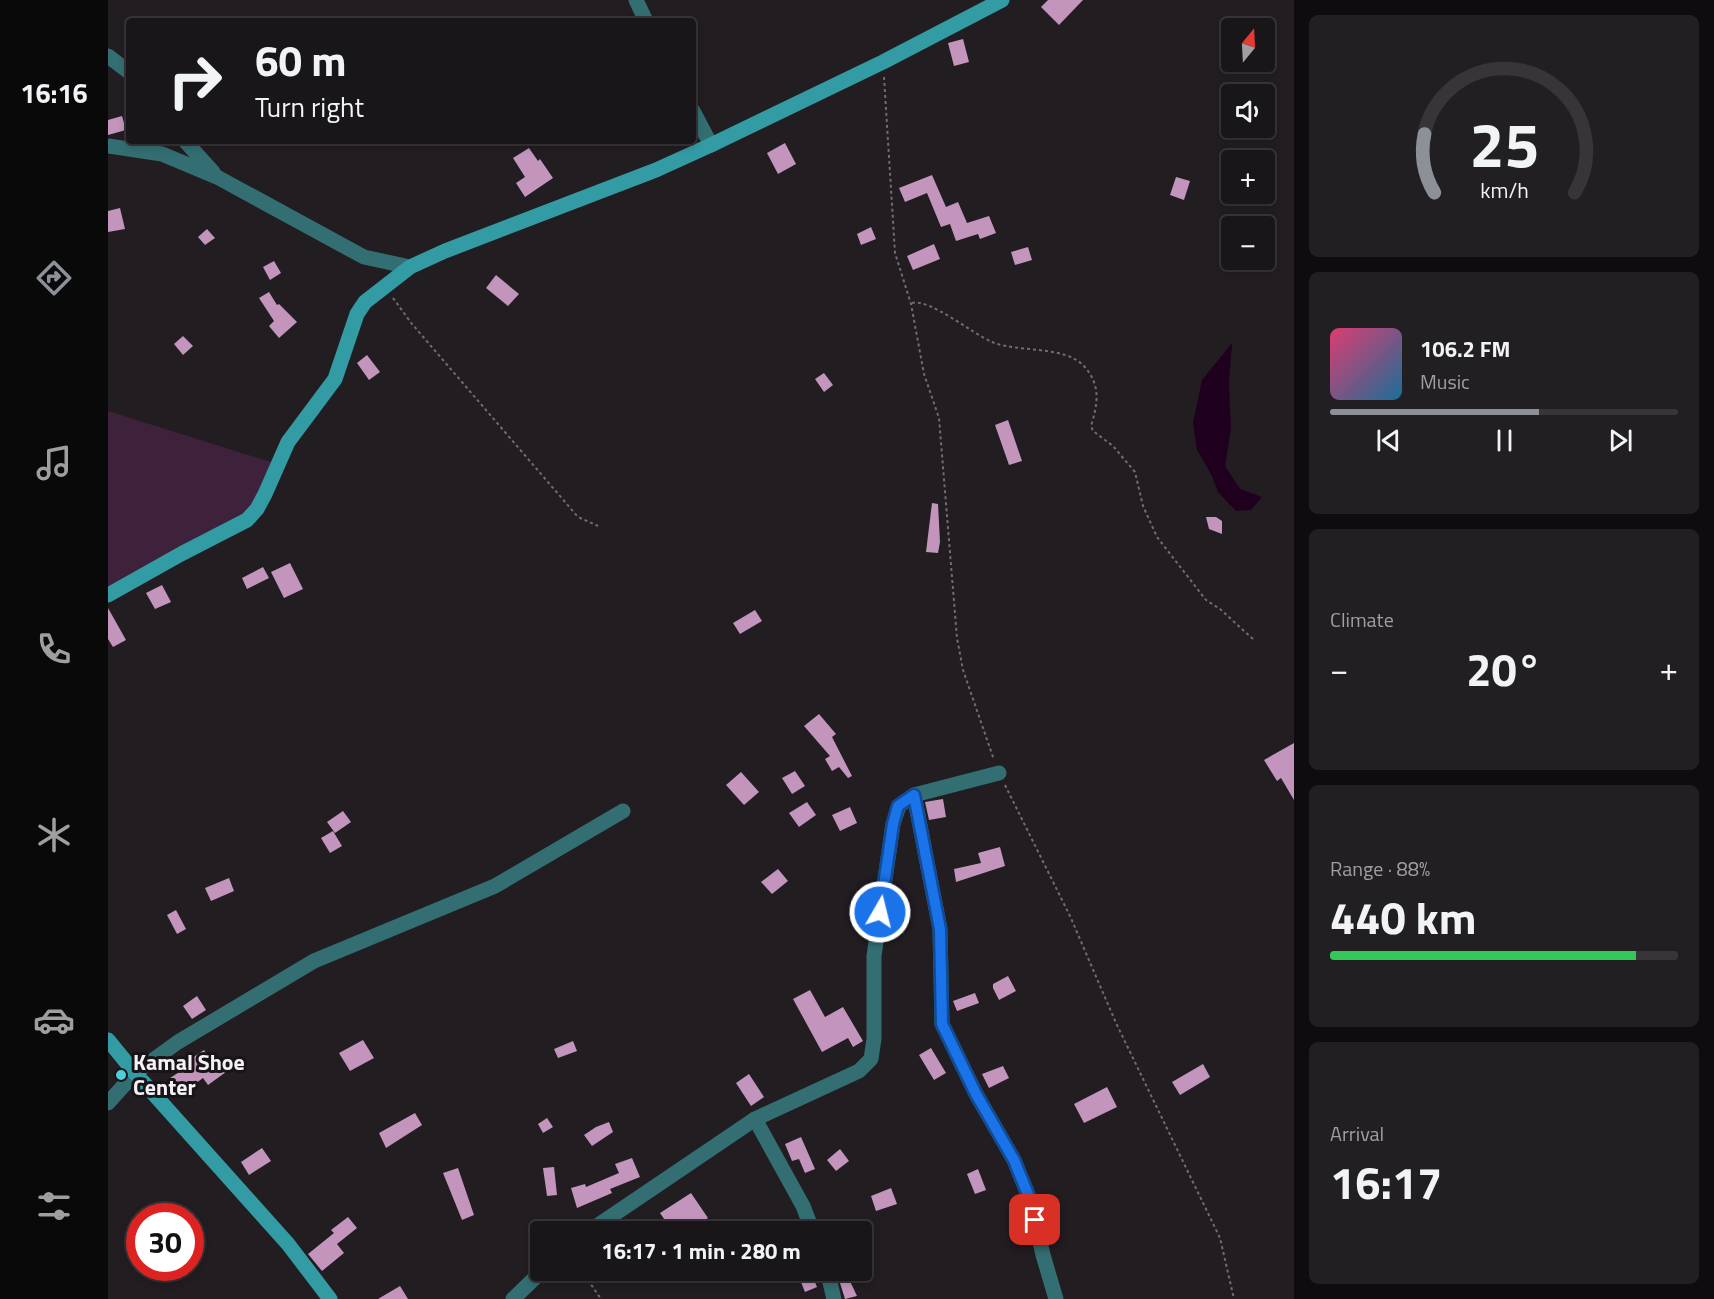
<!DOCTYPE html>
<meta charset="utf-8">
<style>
body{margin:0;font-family:"Titillium Web",sans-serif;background:#221f22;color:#f1f3f6;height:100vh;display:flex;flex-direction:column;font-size:22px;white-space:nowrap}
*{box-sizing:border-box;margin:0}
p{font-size:20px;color:#9f9fa2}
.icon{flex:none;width:33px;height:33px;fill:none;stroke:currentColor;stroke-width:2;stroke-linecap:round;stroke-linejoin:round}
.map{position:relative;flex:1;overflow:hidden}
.side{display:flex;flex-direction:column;gap:15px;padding:15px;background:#0e0c0e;width:420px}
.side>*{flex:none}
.guide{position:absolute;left:18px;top:18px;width:570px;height:126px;border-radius:6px;box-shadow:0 3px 9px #0003,0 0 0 2px #373538;background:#191619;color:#f1f3f6;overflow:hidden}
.needle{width:39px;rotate:18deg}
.buttons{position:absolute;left:1113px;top:18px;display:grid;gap:12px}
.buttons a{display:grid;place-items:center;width:54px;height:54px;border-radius:6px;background:#191619;box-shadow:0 3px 9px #0003,0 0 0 2px #373538;font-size:30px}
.speed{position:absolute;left:18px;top:1203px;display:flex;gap:12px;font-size:30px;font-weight:700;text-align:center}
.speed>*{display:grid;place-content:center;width:78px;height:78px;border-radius:50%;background:#191619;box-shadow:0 3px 9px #0003,0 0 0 2px #373538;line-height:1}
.speed .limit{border:9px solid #d22;background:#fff;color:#111}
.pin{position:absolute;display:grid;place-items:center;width:51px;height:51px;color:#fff;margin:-26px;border-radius:12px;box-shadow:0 3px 9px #0006}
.me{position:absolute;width:66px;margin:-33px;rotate:8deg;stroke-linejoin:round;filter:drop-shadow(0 0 4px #0008)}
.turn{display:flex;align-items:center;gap:21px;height:126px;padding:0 30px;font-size:27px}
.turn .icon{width:78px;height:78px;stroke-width:2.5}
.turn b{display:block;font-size:42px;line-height:51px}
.big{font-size:45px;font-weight:700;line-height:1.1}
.side .widget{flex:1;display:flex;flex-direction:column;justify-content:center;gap:9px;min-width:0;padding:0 21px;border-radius:9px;background:#221f22}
.side .dial{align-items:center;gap:0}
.dial svg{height:156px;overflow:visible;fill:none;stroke:#373538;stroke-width:7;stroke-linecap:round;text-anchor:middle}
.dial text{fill:#f1f3f6;stroke:none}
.song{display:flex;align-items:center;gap:18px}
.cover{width:72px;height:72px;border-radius:9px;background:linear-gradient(135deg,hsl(340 70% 55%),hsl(200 70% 35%))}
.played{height:6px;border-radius:3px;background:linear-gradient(90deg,#8c9099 60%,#373538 60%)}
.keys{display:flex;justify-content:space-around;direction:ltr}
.heat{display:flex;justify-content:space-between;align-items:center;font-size:33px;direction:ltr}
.charge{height:9px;border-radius:4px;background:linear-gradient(90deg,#34c759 88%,#373538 0)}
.trip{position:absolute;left:422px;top:1221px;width:342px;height:60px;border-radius:6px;background:#191619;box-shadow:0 3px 9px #0003,0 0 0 2px #373538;font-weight:700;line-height:60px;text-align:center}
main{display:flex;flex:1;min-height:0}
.menu{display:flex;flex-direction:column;width:108px;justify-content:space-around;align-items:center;background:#0a090a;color:#9f9fa2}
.menu .icon{width:42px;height:42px}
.menu .selected{color:#8c9099}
.menu b{font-size:27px;color:#f1f3f6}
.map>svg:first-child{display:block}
</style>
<main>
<nav class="menu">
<b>16:16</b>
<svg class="icon selected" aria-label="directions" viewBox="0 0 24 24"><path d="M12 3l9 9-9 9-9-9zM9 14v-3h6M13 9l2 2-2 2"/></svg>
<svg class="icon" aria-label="music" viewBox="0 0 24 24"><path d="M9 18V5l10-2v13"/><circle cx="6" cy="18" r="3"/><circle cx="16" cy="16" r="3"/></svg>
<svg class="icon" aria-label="phone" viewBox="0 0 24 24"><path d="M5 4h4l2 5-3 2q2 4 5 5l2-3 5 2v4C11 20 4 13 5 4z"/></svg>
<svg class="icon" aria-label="climate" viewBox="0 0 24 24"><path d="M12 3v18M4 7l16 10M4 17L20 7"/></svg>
<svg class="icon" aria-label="car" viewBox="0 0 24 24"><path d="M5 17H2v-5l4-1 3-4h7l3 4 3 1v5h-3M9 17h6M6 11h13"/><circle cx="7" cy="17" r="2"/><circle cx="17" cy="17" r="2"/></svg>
<svg class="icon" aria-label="filters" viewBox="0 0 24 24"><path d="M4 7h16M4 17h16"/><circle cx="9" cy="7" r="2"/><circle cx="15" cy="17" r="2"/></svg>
</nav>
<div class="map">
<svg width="1186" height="1299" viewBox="0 0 1186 1299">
<rect width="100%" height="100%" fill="#211d21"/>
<!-- green -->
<polygon fill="#3e223b" points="0,411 169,464 149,509 0,595"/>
<!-- water -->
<polygon fill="#1f001e" points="1124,343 1121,384 1123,429 1117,466 1132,489 1154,497 1143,510 1128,511 1110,492 1104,476 1089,450 1085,423 1094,380"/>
<!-- building -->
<g fill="#c395bd">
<polygon points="940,0 975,0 951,25 933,7"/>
<polygon points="855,39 861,62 846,66 840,43"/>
<polygon points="14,116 18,130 0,135 0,120"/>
<polygon points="677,143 688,164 670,174 659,153"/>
<polygon points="421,148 430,161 432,159 445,178 417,197 408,183 417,177 405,158"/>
<polygon points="824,175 838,207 850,202 859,223 881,216 888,233 872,239 870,234 848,241 842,224 833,227 819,193 797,202 791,188"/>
<polygon points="1068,177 1082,181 1076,200 1062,195"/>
<polygon points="12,208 17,229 0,232 0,211"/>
<polygon points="763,227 768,239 753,245 749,234"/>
<polygon points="99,229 107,238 97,245 90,237"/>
<polygon points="826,244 832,259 805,270 799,256"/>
<polygon points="920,247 924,260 907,265 903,252"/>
<polygon points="166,261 173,273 162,280 155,267"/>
<polygon points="388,275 411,294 400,306 378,288"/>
<polygon points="161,292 169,305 171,304 189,322 171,338 161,326 166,321 151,298"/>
<polygon points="75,336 85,346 75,355 66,344"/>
<polygon points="259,355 272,372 261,380 249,363"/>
<polygon points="716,373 725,385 716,392 707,379"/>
<polygon points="900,420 914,461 901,465 887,425"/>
<polygon points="824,503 830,504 832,542 830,553 818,552"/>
<polygon points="1098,517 1108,517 1114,521 1114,534 1101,529"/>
<polygon points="182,563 195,589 176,598 163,572"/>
<polygon points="155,567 161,578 139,589 134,578"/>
<polygon points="54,585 63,602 47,609 38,593"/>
<polygon points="0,608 18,640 5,647 0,639"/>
<polygon points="647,610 654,621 632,634 625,623"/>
<polygon points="711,714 728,734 724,737 744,776 740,778 731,767 724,771 717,759 722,756 696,726"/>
<polygon points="1186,743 1186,800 1173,778 1169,781 1156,760"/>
<polygon points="687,771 697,786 684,794 674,778"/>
<polygon points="633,772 651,792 636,805 618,785"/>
<polygon points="835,799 838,817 821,820 817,802"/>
<polygon points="699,802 708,815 691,827 681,813"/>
<polygon points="742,807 749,823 732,831 724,815"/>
<polygon points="235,811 243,822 227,833 219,822"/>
<polygon points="225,831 234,846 222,853 213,838"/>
<polygon points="892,847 897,866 848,882 846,869 873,863 870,853"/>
<polygon points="670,869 680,881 664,894 653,882"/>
<polygon points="121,878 126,891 103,901 97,888"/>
<polygon points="68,910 78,929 69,934 59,915"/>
<polygon points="900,976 908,991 891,1000 885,988 885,984"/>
<polygon points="702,990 717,1017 735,1007 755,1041 745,1047 740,1038 714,1052 685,999"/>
<polygon points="867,993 871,1003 849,1011 845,1001"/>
<polygon points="89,996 98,1010 84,1019 75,1006"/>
<polygon points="255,1040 266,1058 242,1071 231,1053"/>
<polygon points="465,1041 469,1051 450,1058 446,1049"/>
<polygon points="823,1048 838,1073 826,1080 811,1055"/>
<polygon points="96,1050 106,1065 111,1062 118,1072 100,1085 95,1078 73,1094 62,1078 84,1064 81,1060"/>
<polygon points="1095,1064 1102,1077 1072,1095 1064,1082"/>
<polygon points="895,1066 901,1078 881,1088 874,1074"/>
<polygon points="641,1074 656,1097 643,1106 628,1083"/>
<polygon points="999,1087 1009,1107 976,1123 966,1104"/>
<polygon points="307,1113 314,1125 278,1148 271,1133"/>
<polygon points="439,1118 445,1127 435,1133 430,1124"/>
<polygon points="501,1122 505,1132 484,1146 476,1135 488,1127"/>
<polygon points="693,1137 707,1169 697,1173 691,1159 684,1161 677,1144"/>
<polygon points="154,1148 163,1161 141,1175 133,1162"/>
<polygon points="732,1149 741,1161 728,1171 719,1160"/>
<polygon points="524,1158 532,1177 502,1189 504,1193 469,1208 463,1188 477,1184 478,1187 511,1173 507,1164"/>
<polygon points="446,1167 449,1195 439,1196 435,1168"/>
<polygon points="350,1168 366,1215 354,1220 335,1173"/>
<polygon points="870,1169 878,1190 867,1194 859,1174"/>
<polygon points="783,1188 789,1204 768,1211 763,1196"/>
<polygon points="583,1193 600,1218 584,1228 582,1226 575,1232 565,1232 552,1213"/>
<polygon points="240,1217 249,1228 229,1244 236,1253 214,1271 200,1254 226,1233 223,1230"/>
<polygon points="688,1270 702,1270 709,1287 697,1292"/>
<polygon points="741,1279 749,1296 737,1299 732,1283"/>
<polygon points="292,1286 300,1299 270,1299"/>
</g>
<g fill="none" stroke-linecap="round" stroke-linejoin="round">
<!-- path -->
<g stroke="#706d70" stroke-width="2" stroke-dasharray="3 3" stroke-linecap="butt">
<polyline points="776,77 787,253 803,304 816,374 831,418 849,638 855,670 886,760"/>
<polyline points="285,298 304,324 470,517 490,526"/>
<path d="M804 303C821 298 865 334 884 342 911 353 956 345 976 366 993 385 990 403 983 426L985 431 1005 446 1027 472 1035 506 1049 537 1098 600 1112 609 1146 640"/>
<polyline points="897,785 962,916 1008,1023 1112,1238 1126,1299"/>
<polyline points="473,1270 493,1299"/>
</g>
<!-- minor -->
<g stroke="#336e73" stroke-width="15">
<polyline points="528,0 538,21"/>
<polyline points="0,56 21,72"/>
<polyline points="585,111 603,145"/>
<polyline points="77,141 105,172"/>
<polyline points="0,146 54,154 109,177 256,257 302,267"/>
<polyline points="806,795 832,929 834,1024 868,1094 906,1160 923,1202 935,1255 948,1299"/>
<polyline points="0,1103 27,1073 70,1042 206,961 387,886 515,811"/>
<polyline points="647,1119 695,1206 705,1232"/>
<polyline points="480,1232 647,1119 751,1071 763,1059 766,1039 766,956 785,824 791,806 806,795 891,773"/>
<polyline points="719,1270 726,1299"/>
<polyline points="405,1299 435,1270"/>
</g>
<!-- secondary -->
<g stroke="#339ba4" stroke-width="15">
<polyline points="0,595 73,554 139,520 149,509 157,494 180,442 227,379 249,314 257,302 302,267 337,251 548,170 603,145 775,62 894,0"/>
<polyline points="0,1040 27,1073 180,1244 222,1299"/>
</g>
</g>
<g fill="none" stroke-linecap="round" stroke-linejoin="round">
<!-- route casing -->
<g stroke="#114b97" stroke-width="15">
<polyline id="route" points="772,912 785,824 790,806 806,795 832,929 834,1024 868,1094 906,1160 923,1202 927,1220"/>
</g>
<!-- route -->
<use href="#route" stroke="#1a73e8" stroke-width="10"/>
</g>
<!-- markers -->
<circle fill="#52ccd6" stroke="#181417" stroke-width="2" cx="13" cy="1075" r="6"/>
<g text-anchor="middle" stroke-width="6" stroke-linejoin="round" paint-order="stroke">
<!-- poi labels -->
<g font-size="22" font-weight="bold" fill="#f4f2f4" stroke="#181417" text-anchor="start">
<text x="25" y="1070">Kamal Shoe<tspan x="25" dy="25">Center</tspan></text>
</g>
</g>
</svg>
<div class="buttons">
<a><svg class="needle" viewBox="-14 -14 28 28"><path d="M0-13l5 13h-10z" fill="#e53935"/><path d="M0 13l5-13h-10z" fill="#9f9fa2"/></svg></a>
<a><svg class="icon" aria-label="sound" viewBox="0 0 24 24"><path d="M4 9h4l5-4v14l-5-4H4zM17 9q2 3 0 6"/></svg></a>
<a>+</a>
<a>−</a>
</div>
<div class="speed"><div class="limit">30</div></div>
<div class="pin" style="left:927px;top:1220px;background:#d93025"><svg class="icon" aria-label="arrive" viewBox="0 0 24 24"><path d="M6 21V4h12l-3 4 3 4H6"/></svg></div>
<svg class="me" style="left:772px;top:912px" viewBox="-20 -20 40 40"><circle r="17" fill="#1a73e8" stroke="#fff" stroke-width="3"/><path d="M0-11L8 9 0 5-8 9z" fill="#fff"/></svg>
<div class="trip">16:17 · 1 min · 280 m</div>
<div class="guide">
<div class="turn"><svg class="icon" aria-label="right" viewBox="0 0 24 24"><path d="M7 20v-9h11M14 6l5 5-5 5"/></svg><div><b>60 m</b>Turn right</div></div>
</div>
</div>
<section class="side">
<div class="widget dial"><svg viewBox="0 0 100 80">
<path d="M14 69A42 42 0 1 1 86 69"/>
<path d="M14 69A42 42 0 0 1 9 39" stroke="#8c9099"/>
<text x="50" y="56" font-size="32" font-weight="700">25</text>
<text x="50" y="72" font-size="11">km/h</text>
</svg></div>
<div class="widget">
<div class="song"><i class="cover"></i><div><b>106.2 FM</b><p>Music</p></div></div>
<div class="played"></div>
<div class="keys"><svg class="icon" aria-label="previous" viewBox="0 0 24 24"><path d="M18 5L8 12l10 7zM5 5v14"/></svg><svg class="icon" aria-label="pause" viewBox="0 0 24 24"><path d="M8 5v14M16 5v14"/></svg><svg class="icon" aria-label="next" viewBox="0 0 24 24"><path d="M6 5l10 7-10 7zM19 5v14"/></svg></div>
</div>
<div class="widget"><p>Climate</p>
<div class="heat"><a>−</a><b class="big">20°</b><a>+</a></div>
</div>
<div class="widget"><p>Range · 88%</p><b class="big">440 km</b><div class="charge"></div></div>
<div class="widget"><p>Arrival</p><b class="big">16:17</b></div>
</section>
</main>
